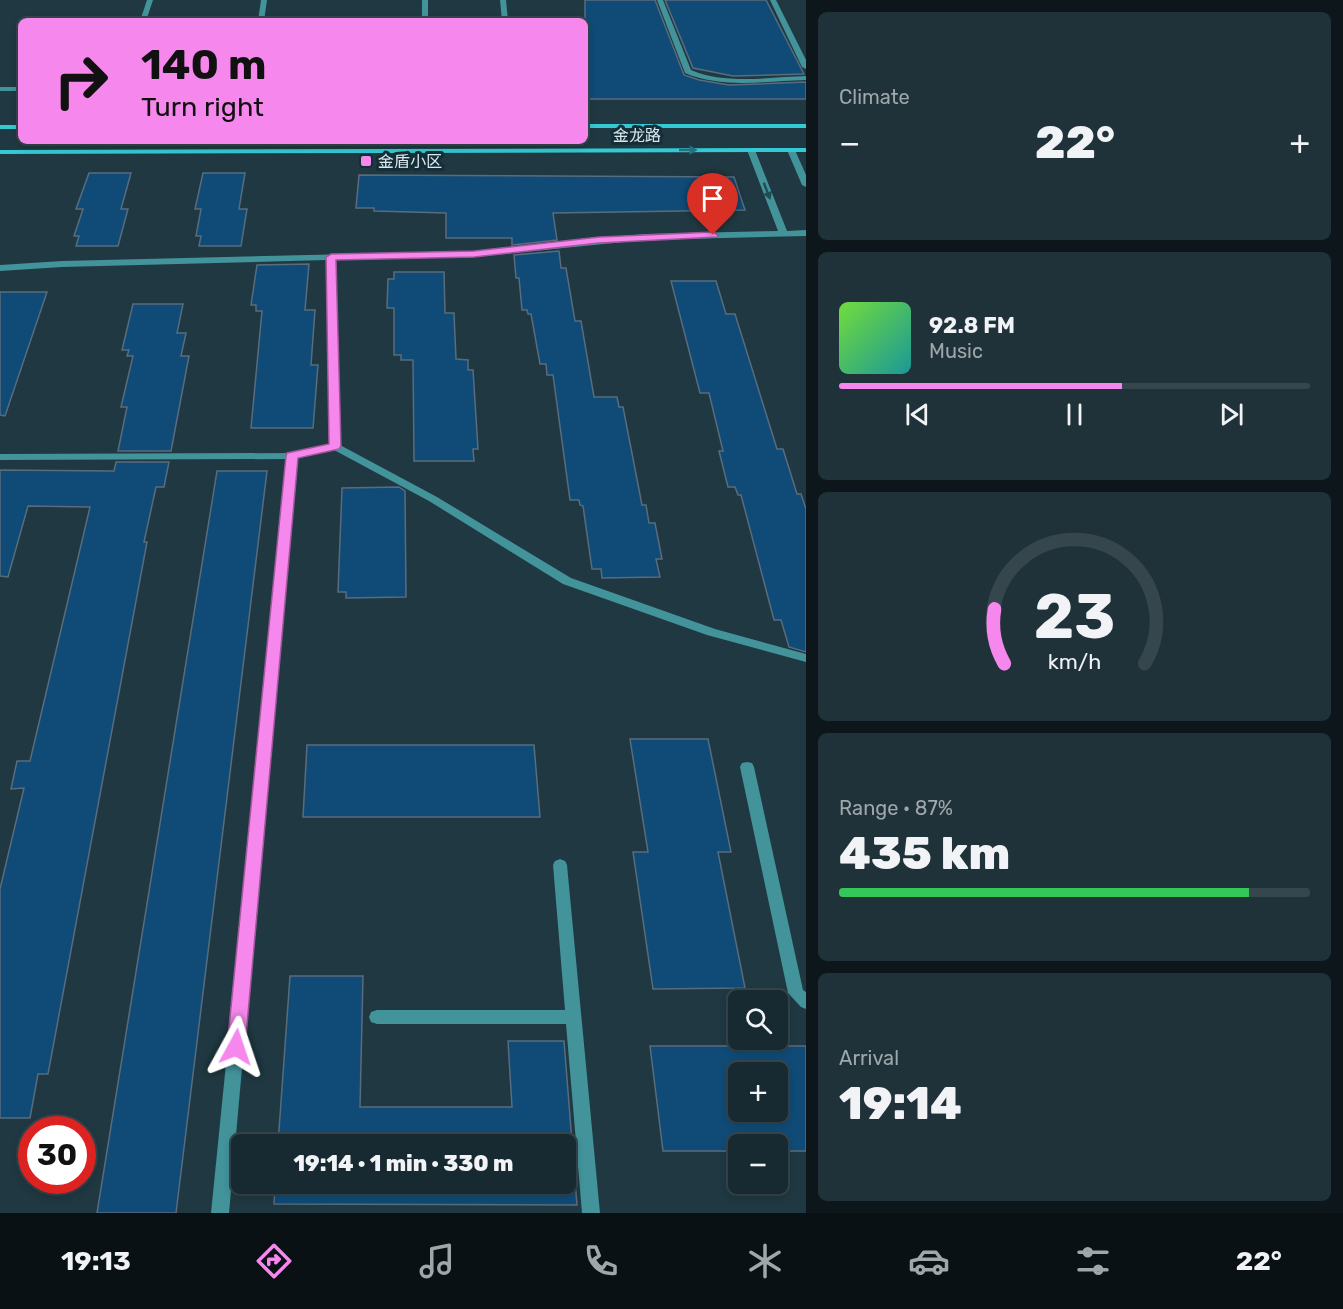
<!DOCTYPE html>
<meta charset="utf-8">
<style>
body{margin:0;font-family:Rubik,"Noto Sans SC",sans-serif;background:#203239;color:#f1f3f6;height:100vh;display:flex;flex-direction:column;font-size:22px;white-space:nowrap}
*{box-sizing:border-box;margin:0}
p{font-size:20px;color:#9ea7ab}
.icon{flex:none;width:33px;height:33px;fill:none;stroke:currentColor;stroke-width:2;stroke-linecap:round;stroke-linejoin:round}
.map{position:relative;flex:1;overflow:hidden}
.panel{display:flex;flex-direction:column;gap:12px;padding:12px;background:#0d171b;width:537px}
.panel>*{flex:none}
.hud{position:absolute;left:18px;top:18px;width:570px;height:126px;border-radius:9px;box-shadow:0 3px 9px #0003,0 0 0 2px #36464d;background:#f688ed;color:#111;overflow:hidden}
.buttons{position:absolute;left:728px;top:990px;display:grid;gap:12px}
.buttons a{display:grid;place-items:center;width:60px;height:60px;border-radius:9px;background:#172a31;box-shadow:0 3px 9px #0003,0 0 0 2px #36464d;font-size:30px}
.speed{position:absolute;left:18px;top:1116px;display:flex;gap:12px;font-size:30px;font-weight:700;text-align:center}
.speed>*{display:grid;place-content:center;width:78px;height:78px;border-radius:50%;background:#172a31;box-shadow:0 3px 9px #0003,0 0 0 2px #36464d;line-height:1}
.speed .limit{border:9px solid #d22;background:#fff;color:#111}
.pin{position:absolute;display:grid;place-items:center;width:51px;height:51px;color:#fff;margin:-62px -26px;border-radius:50% 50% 50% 0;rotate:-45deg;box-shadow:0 0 6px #0007}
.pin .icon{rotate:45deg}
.me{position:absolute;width:66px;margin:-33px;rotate:5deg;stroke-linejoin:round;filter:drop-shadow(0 0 4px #0008)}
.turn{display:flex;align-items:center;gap:21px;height:126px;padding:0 24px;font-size:27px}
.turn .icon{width:78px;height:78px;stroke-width:2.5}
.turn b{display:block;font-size:42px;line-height:51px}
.big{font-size:45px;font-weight:800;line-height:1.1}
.panel .card{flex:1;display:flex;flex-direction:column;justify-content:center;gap:9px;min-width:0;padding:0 21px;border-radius:9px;background:#203239}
.panel .dial{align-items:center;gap:0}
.dial svg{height:156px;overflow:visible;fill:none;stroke:#36464d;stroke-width:7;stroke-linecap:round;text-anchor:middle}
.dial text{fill:#f1f3f6;stroke:none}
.song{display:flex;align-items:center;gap:18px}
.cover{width:72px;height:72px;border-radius:9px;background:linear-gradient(135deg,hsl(100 70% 55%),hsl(180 70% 35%))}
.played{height:6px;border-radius:3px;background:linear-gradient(90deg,#f688ed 60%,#36464d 60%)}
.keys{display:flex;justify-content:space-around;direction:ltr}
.heat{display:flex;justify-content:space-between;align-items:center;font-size:33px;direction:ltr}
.charge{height:9px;border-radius:4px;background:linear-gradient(90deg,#34c759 87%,#36464d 0)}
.trip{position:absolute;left:231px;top:1134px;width:345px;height:60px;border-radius:9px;background:#172a31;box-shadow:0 3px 9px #0003,0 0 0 2px #36464d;font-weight:800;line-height:60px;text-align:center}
.dock{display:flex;height:96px;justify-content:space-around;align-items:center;background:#091114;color:#9ea7ab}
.dock .icon{width:42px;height:42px}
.dock .active{color:#f688ed}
.dock b{font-size:27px;color:#f1f3f6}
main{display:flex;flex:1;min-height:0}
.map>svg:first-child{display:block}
</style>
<main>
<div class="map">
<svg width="806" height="1213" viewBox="0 0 806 1213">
<rect width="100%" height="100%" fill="#1f3841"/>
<!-- building -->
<g fill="#0f4b76" stroke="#596c7d" stroke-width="1.5" fill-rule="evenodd">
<polygon points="585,0 655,0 684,75 699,80 729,85 806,82 806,99 585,99"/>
<polygon points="665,0 766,0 804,74 733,76 693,68"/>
<polygon points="89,173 131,173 121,209 128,209 118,246 76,246 79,236 74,236 83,209 76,209"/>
<polygon points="203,173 245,173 239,209 247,209 241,246 199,246 201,236 196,236 201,209 195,209"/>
<polygon points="359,175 734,177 745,210 553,213 557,240 512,245 512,238 446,238 446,213 374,211 374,208 356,208"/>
<polygon points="559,251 561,268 566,268 575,321 581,321 594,397 617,397 619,407 623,407 642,505 646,505 649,523 655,523 662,559 656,559 660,577 602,578 601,569 592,569 583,506 580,505 579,500 570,500 553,375 547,375 546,364 540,364 531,314 528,314 527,310 522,310 519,278 516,278 514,255"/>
<polygon points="309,264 305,310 315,310 311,365 318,365 313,428 251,428 262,311 256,311 256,305 251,305 257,265"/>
<polygon points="394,272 444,272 445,313 454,313 456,359 468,360 468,370 473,370 478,449 473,449 474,461 414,461 413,360 401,360 401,355 394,355 394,308 387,308 388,279 394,279"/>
<polygon points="671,281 716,281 726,314 735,314 777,449 783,449 797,494 801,494 806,509 806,652 789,647 781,620 774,620 741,495 738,495 735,487 728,487 719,451 723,451 709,393 700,393"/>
<polygon points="0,292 47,292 5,416 0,415"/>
<polygon points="133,304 183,304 177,333 186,333 181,356 189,356 171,451 118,451 127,407 121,407 133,356 127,356 129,350 122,350"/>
<polygon points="116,462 169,462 164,487 156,487 144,542 147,542 48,1074 38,1074 30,1118 0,1118 0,889 24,788 11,789 17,761 30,761 90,507 28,506 8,577 0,576 0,470 114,471"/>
<polygon points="217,471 267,471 176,1213 97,1213"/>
<polygon points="399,487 405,491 406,597 346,598 346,592 338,592 342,488"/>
<polygon points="630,739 708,739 731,852 718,852 745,988 653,989 633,852 648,852"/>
<polygon points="307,745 534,745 540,817 303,817"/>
<polygon points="290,976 363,976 360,1107 512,1107 508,1041 564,1041 577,1205 274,1204 275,1184 566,1184 566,1144 278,1144"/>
<path d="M650 1046H806V1151H777V1144H738V1151H663ZM738 1072H777V1112H738Z"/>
</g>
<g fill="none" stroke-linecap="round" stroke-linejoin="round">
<!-- service -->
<g fill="#42939a" fill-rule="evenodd">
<polygon points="261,0 267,0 264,21 258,21"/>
<rect x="422" y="0" width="6" height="21"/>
<polygon points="500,0 506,0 508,21 502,21"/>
<path d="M657 0H663L691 70C726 85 769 77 806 76V80C767 81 722 89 685 73Z"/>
<polygon points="770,0 776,0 806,60 806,69 802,67"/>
<rect x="0" y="87" width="21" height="4"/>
<polygon points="748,148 755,150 787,231 806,230 806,236 644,240 474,257 336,260 340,445 437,497 571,578 715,629 806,654 806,662 707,635 563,584 429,501 334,450 292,459 0,460 0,454 292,453 330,444 327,260 62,267 0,271 0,265 62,261 474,251 644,234 778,231 747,150"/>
<polygon points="788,148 795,150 806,175 806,187 802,185 787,150"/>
<polygon points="747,762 752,763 754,767 803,990 806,992 806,1009 801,1007 788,993 740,767 742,763"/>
<polygon points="560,859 565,861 567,865 600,1213 582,1213 566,1024 377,1024 371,1022 369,1017 371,1012 377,1010 565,1010 553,865 555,861"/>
</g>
<!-- minor -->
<g fill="#42939a" fill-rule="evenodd">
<polygon points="147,0 153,0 146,21 140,21"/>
<polygon points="292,453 297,456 229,1213 211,1213 287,456"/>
</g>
<!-- secondary -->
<g fill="#34c9d4" fill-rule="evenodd">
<rect x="585" y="124" width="221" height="4"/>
<rect x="0" y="125" width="21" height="4"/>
<polygon points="806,148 806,152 0,154 0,150"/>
</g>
</g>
<!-- one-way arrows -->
<defs><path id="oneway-solid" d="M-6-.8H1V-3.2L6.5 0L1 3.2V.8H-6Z" transform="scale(1.5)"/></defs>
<use fill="#23737e" href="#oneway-solid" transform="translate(688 150)"/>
<use fill="#224c55" href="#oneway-solid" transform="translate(767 191) rotate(69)"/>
<!-- route -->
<polygon fill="#f688ed" stroke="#a0589a" stroke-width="1.5" points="713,232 718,235 717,237 599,243 474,257 336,260 341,446 339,449 298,458 245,1047 242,1053 236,1055 229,1053 227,1047 286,456 287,453 329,444 326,257 331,254 474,251 599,237"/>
<!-- markers -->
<rect fill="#f688ed" stroke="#152d37" stroke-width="2" x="360" y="155" width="12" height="12" rx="3"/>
<g text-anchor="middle" stroke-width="6" stroke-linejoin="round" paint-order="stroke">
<!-- far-street labels -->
<g font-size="16" fill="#d9e8ee" stroke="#152d37">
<text x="637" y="141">金龙路</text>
</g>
<!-- far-poi labels -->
<g font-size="16" fill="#d9e8ee" stroke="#152d37" text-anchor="start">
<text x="378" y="167">金盾小区</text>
</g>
</g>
</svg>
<div class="buttons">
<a><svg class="icon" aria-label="search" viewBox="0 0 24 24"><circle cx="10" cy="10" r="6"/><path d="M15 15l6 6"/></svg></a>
<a>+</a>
<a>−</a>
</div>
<div class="speed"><div class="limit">30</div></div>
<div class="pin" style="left:713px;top:235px;background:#d93025"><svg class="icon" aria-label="arrive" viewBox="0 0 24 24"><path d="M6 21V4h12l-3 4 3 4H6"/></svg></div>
<svg class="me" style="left:236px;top:1047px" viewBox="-20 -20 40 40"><path d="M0-17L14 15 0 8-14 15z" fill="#f688ed" stroke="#fff" stroke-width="4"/></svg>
<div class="trip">19:14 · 1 min · 330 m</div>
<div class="hud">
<div class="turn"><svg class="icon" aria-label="right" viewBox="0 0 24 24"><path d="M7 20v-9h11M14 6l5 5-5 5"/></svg><div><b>140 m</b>Turn right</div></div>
</div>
</div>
<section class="panel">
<div class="card"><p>Climate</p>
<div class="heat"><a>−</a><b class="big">22°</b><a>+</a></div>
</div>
<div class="card">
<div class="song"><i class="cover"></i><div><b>92.8 FM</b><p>Music</p></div></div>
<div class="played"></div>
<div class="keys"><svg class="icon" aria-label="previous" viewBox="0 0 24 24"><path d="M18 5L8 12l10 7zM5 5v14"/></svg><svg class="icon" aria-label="pause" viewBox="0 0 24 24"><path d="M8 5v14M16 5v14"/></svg><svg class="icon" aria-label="next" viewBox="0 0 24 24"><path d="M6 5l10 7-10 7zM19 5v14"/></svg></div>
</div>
<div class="card dial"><svg viewBox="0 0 100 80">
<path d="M14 69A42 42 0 1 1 86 69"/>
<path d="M14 69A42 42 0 0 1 9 41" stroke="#f688ed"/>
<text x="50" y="56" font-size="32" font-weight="700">23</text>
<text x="50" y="72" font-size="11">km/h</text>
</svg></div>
<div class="card"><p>Range · 87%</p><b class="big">435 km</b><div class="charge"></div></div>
<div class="card"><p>Arrival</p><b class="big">19:14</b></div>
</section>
</main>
<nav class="dock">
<b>19:13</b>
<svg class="icon active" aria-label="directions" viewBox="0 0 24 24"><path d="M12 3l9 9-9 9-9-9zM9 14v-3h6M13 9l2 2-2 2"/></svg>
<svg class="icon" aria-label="music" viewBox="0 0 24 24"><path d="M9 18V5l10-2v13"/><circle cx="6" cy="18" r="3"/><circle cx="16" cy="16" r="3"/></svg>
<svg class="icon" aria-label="phone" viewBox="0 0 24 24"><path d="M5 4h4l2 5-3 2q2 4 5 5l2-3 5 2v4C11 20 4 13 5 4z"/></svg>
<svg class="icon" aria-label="climate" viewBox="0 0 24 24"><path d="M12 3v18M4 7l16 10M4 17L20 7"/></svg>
<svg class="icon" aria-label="car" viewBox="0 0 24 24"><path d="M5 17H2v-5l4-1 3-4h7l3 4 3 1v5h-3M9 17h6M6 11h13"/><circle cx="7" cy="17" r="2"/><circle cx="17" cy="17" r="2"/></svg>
<svg class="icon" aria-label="filters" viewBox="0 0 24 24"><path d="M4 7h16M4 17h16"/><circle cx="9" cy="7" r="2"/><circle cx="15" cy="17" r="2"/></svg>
<b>22°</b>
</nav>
